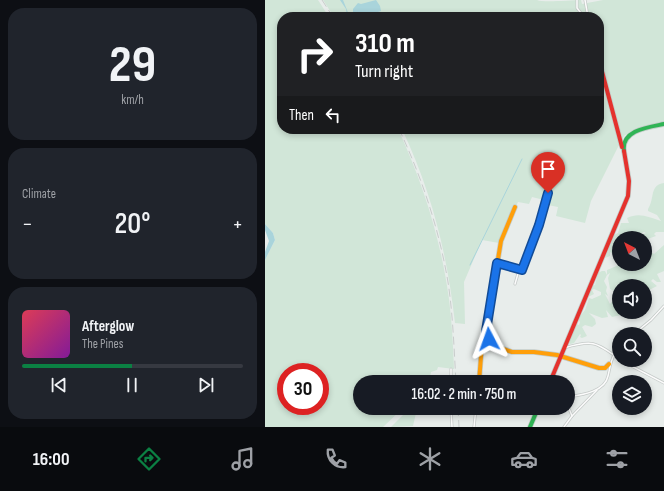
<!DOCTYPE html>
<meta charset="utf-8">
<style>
body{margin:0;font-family:"Sofia Sans Condensed",sans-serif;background:#20242c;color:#f1f3f6;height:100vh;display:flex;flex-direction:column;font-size:15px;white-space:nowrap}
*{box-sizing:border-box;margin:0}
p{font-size:13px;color:#9ea1a6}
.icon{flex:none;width:22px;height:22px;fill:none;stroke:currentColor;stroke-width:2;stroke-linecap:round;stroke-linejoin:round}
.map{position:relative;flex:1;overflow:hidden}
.details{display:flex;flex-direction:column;gap:8px;padding:8px;background:#0d0f14;width:265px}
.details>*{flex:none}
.top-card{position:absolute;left:12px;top:12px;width:327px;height:122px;border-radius:16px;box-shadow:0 2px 6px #0003;background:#202124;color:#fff;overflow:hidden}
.needle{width:26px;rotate:318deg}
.buttons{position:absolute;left:347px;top:231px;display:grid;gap:8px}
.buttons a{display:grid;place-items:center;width:40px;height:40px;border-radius:50%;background:#171b24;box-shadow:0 2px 6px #0003;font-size:20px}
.speed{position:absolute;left:12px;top:363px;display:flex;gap:8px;font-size:20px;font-weight:700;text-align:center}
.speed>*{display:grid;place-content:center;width:52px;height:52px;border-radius:50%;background:#171b24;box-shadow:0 2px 6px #0003;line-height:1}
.speed .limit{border:6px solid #d22;background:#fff;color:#111}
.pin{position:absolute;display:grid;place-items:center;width:34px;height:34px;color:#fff;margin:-41px -17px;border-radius:50% 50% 50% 0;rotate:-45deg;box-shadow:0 0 4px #0007}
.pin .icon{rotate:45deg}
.me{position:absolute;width:44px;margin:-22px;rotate:356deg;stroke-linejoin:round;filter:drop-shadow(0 0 3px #0008)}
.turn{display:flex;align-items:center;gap:14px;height:84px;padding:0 12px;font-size:18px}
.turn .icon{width:52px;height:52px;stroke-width:2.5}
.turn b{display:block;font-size:28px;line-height:34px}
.then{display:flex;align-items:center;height:38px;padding:0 12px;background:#0003;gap:8px;font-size:15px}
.big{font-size:30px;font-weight:600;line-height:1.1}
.details .card{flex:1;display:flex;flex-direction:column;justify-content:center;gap:6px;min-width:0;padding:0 14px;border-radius:16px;background:#20242c}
.details .dial{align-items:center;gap:0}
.dial b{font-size:52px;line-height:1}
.song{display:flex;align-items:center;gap:12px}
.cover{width:48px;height:48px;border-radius:6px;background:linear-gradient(135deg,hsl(350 70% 55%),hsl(290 70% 35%))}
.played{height:4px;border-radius:2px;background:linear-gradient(90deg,#0b8043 50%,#363941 50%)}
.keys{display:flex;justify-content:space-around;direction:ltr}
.heat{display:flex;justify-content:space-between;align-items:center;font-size:22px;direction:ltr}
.trip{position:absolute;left:88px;top:375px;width:222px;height:40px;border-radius:20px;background:#171b24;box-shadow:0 2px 6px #0003;font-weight:600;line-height:40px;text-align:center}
.menu{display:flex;height:64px;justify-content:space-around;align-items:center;background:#090b0e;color:#9ea1a6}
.menu .icon{width:28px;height:28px}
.menu .on{color:#0b8043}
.menu b{font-size:18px;color:#f1f3f6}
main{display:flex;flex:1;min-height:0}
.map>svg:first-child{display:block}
</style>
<main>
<section class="details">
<div class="card dial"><b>29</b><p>km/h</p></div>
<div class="card"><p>Climate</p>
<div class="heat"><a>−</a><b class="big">20°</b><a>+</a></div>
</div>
<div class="card">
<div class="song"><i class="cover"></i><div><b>Afterglow</b><p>The Pines</p></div></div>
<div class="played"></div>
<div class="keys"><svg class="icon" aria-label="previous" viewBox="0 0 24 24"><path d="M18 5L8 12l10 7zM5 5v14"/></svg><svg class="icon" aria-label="pause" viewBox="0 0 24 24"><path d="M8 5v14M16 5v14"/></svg><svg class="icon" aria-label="next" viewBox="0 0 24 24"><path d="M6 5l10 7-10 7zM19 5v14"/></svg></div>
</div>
</section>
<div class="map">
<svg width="399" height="427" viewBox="0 0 399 427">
<rect width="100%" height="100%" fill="#e8edeb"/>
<!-- green -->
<g fill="#d1e6d8" fill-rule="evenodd">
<path d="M0 0H53L64 17H17V129H133C158 183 176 240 184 299 187 322 188 346 189 369L173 367 172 370 166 372 165 377 159 382H95V408H138L118 427H0V260L10 240 8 233 0 224ZM21 372H55V406H21Z"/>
<path d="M58 0H272C279 3 305 0 316 0L317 4 338 0H399V127L360 135 357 139 326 201 320 223 291 216 293 207 283 205V201L267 197 264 204 253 202 234 243 217 240 199 282 200 324 190 323C182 253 167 193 137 129H334V17H69Z"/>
<path d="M399 183V232H391L389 234 391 236 380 240 376 235 381 233 379 232 375 234V238H354V252L349 254 345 252V256L340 258 349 235 353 233 356 223H364L362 218C374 212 384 217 396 221L392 215 383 211V209C390 199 384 185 399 183Z"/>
<polygon points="399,245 399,271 392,274 396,282 392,282 388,279 386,281 392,286 384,290 380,286 354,286 354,288 350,283 354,291 349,298 347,297 349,291 345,289 343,278 345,273 342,275 342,270 354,265 358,270 359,264 380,264 380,254 386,252 389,254"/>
<polygon points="337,271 340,271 342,275 339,281 342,287 341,291 343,296 340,294 345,304 354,293 354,312 356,312 356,315 347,317 341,310 343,317 337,318 324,313 330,319 331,324 327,327 320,325 317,327 322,336 317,338 315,337 316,335 315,334 309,343 305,344 304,342 311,324 314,325 315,322 313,319 320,310 324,298 327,299 336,295 336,292 329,289 327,290 329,294 323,297 327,286 330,285 333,273"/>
<polygon points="142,411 151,413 148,426 126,427"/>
</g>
<!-- water -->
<g fill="#a9d4db">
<polygon points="75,0 78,0 84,15 88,13 88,9 93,3 96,4 111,0 115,6 116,11 110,13 109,17 82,17 81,9"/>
<polygon points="0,224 8,233 10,240 0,260 0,252 4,241 0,230"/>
</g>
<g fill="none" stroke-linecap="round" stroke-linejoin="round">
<!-- stream -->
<polyline stroke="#a9d4db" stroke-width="1" points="205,265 257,159"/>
<!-- street casing -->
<g stroke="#c5cac8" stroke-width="3">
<g id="street">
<polyline points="312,0 312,8 319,17"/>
<polyline points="320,0 323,17"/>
<polyline points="233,263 254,270"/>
<polyline points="250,284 254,270 257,270 274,225 283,193"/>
<polyline points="221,331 228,345"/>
<polyline points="369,334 386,320 399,306"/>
<path d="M299 348C326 340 331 341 354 359"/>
<polyline points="348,354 354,346"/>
<polyline points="355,360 399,383"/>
<polyline points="186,382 186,369"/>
<path d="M303 397C316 395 340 392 343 376 345 368 345 363 349 355"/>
<polyline points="186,408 187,427"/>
<polyline points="307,416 332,390"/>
<polyline points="209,427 211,408"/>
<polyline points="299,427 307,416 303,406"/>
</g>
</g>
<!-- fast casing -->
<g stroke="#c3cbc8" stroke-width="5.5">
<g id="fast">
<path d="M359 151C356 130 384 127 399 124"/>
<polyline points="265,427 273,408"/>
</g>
</g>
<!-- slow casing -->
<g stroke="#c3cbc8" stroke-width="5.5">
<g id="slow">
<polyline points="217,344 225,344 247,352 269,352 292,355 334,368 340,368 344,364"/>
<polyline points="214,382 217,344 222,326 236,241 250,207"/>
</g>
</g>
<!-- jam casing -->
<g stroke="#c3cbc8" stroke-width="5.5">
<g id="jam">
<polyline points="334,60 357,147"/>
<polyline points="285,382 363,196 364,181 359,151"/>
</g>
</g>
<!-- street -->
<use href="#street" stroke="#fcfcfc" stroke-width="1.5"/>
<!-- fast -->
<use href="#fast" stroke="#30b455" stroke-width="4"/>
<!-- slow -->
<use href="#slow" stroke="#ff9f0a" stroke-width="4"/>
<!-- jam -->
<use href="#jam" stroke="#e5322d" stroke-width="4"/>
<!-- rail -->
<g stroke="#c9cdcc" stroke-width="1" stroke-dasharray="8 4" stroke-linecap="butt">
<polyline points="57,0 68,17"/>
<path d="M134 129C157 178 174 229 183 282 188 315 189 349 191 382"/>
<polyline points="193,408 194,427"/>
</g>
</g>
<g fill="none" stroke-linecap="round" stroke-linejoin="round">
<!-- route casing -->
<g stroke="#114b97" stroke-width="10">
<polyline id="route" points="224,339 221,331 232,263 257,270 274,225 283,193"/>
</g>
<!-- route -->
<use href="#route" stroke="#1a73e8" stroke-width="7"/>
</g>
</svg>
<div class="buttons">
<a><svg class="needle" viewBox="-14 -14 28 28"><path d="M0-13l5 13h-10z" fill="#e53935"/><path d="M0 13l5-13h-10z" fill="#9ea1a6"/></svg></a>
<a><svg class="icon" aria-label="sound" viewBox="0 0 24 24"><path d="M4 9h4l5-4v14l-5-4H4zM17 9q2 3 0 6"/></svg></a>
<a><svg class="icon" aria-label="search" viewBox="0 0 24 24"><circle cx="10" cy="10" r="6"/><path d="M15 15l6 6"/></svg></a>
<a><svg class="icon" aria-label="layers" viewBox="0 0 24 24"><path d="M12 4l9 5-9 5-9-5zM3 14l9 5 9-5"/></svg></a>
</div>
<div class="speed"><div class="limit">30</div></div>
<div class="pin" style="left:283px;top:193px;background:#d93025"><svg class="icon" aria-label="arrive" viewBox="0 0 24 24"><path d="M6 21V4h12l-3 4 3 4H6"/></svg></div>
<svg class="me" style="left:224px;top:339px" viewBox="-20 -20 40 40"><path d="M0-17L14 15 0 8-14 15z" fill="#1a73e8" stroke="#fff" stroke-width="4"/></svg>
<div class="trip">16:02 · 2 min · 750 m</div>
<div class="top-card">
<div class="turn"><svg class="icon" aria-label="right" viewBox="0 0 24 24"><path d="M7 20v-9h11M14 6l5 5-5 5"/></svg><div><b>310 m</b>Turn right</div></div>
<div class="then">Then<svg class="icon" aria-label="left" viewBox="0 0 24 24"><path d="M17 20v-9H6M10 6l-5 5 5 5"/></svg></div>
</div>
</div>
</main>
<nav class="menu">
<b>16:00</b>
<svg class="icon on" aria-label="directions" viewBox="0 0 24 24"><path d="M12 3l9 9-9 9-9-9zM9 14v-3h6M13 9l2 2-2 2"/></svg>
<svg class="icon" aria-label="music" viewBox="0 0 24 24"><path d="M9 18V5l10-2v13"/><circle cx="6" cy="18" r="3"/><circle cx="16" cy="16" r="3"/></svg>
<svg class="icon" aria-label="phone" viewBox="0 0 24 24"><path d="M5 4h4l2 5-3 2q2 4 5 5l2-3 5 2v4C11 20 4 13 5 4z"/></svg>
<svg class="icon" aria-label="climate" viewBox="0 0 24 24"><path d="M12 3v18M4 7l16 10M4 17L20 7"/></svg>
<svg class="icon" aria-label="car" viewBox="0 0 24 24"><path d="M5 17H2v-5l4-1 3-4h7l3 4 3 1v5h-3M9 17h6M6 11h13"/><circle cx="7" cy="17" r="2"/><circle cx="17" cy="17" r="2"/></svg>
<svg class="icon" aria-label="filters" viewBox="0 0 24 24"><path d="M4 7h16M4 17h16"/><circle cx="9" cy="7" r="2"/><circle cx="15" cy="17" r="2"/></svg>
</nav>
